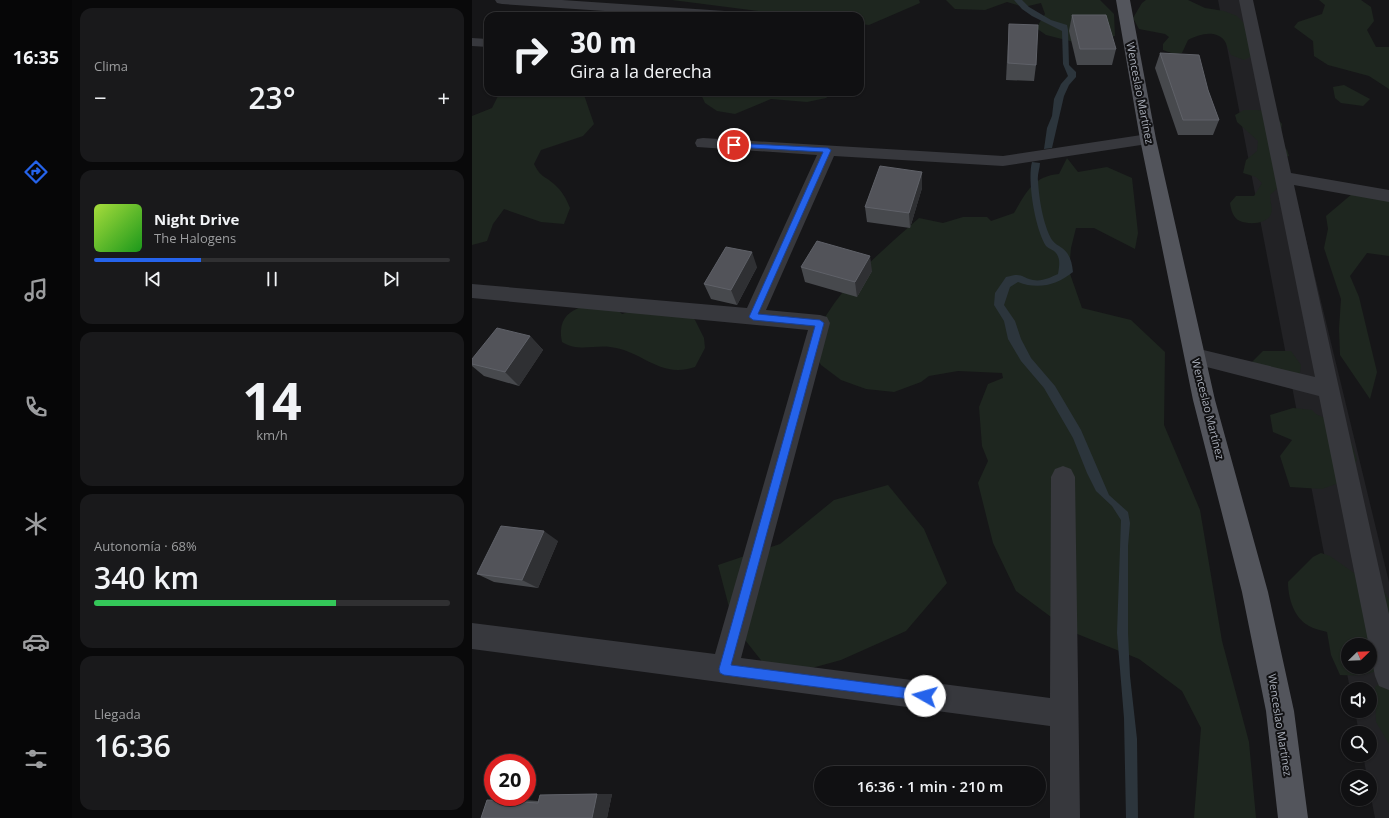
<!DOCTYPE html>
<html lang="es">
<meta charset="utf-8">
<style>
body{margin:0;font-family:"Open Sans",sans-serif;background:#19191b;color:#f1f3f6;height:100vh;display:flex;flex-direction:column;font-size:15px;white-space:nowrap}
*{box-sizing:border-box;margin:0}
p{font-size:13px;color:#9c9d9f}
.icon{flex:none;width:22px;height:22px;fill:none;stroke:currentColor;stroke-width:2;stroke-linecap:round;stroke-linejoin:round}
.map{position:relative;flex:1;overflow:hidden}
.sheet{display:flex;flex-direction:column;gap:8px;padding:8px;background:#09090a;width:400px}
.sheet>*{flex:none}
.top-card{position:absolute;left:12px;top:12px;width:380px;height:84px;border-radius:12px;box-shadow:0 1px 3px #0004,0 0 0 1px #303032;background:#101012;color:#f1f3f6;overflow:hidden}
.needle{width:26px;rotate:67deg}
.tools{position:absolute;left:869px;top:638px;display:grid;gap:8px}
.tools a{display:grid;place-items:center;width:36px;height:36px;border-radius:50%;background:#101012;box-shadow:0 1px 3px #0004,0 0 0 1px #303032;font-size:20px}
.speed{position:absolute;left:12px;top:754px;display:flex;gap:8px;font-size:20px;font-weight:700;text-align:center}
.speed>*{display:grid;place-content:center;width:52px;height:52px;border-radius:50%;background:#101012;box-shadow:0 1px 3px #0004,0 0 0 1px #303032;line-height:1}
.speed .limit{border:6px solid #d22;background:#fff;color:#111}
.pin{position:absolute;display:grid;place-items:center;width:34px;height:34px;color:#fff;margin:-17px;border:2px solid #fff;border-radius:50%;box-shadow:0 1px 4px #0007}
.me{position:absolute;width:44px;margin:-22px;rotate:277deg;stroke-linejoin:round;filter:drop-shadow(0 0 3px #0008)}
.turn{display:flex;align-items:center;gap:14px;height:84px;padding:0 20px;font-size:18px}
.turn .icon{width:52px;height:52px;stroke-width:2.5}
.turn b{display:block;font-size:28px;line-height:34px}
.big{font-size:30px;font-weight:600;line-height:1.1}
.sheet .tile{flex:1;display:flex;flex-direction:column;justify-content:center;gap:6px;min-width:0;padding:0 14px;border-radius:12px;background:#19191b}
.sheet .dial{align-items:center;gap:0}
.dial b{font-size:52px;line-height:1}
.song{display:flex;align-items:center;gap:12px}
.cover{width:48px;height:48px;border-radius:6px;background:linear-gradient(135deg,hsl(80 70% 55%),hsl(120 70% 35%))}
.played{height:4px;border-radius:2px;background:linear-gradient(90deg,#2563eb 30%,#303032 30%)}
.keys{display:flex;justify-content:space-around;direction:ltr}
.heat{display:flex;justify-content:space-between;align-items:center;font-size:22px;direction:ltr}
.charge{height:6px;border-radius:3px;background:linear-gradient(90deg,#34c759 68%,#303032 0)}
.trip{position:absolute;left:342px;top:766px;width:232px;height:40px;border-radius:20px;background:#101012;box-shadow:0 1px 3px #0004,0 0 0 1px #303032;font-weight:600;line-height:40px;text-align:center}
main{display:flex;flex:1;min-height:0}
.menu{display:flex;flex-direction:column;width:72px;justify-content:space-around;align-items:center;background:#060607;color:#9c9d9f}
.menu .icon{width:28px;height:28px}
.menu .on{color:#2563eb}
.menu b{font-size:18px;color:#f1f3f6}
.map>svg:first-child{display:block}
</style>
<main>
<nav class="menu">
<b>16:35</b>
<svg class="icon on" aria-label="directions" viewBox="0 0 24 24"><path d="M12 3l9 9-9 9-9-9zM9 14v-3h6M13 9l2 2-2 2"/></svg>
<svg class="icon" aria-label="music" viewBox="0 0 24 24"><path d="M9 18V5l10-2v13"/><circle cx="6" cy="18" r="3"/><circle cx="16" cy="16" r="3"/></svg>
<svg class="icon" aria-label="phone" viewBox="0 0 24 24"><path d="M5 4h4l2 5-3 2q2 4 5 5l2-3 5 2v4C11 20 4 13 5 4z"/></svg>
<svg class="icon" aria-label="climate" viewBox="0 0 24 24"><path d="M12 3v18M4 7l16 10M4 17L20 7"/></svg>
<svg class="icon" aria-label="car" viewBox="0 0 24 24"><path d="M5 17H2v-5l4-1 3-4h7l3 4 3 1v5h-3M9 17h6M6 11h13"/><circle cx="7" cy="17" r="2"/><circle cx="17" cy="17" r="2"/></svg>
<svg class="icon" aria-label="filters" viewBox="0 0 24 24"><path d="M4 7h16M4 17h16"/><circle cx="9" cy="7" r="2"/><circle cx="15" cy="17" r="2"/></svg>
</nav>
<section class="sheet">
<div class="tile"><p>Clima</p>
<div class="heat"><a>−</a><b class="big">23°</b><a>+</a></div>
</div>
<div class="tile">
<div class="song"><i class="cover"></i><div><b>Night Drive</b><p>The Halogens</p></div></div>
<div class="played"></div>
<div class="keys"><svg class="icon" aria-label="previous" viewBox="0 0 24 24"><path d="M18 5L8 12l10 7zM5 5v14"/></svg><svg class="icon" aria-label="pause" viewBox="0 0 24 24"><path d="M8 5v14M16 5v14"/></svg><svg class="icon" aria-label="next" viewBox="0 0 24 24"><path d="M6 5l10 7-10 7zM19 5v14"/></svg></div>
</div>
<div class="tile dial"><b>14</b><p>km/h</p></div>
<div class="tile"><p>Autonomía · 68%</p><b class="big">340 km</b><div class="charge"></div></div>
<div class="tile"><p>Llegada</p><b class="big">16:36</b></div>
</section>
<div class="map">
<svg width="917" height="818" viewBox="0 0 917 818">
<rect width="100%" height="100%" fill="#161618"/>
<!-- built -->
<path fill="#222225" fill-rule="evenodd" d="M746 0H776L917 582V818H903L898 792V777H895L891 755H898V733H887L883 711H898V689H878ZM876 645H898V667H876Z"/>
<!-- green -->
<g fill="#1e261f" fill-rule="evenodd">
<polygon points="200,0 447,0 448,3 397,25 388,24 388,16 324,16"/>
<polygon points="474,0 628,0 642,14 643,36 606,43 574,35 564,28 573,14 569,3 552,7 535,2 513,10 483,9"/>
<path d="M674 0H716L733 8 752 11 765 16 775 26 780 56 772 60 759 55C756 50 755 44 752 40 742 29 726 35 716 40L710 53 702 54 691 50V44L697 37 693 34 667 29 661 18 670 3Z"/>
<polygon points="847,0 889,0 899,7 902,21 895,30 904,47 917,47 917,89 897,76 856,65 842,56 841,41 822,27 826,22 850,14 853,5"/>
<polygon points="872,85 898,99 891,106 869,103 863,98 861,87"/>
<path d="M28 92H111L122 124 111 136 69 150 62 164C69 178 72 175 82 184 90 191 94 198 98 208L92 224 69 222 32 209 21 224 15 241 0 245V116L20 108Z"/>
<polygon points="228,92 361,92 354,98 335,102 299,99 263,114 245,111 233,103"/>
<path d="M772 110C790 110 799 109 810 124L808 142 815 150 817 156 810 158V184L798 195C798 201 801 209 799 214 795 224 777 225 768 221 761 218 759 210 758 203L764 196H782L790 183 784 177 771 173 774 160 785 151 786 141 765 122 763 115Z"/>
<path d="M595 158 606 172 635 167 660 178 666 233 663 249 622 228H604L599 248 597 271 610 308 659 320 693 352 692 425 728 510 750 641 777 742 784 818H722L729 728 710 691 667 659 598 631 544 591 521 543 506 483 516 461 510 446 507 407 516 384 531 378 530 373 486 371 457 376 449 382 422 392 394 389 369 380 349 365 339 347C358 294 406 254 447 218L471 223 491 217H515L519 221 542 213C554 193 561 176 587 174Z"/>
<polygon points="880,194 917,198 917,256 895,253 878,276 887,297 905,372 898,399 868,355 867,329 869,299 852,248 856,229 854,216"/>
<path d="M138 302 150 314 163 310 215 313 223 320 232 338 233 348 223 367C187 379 170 350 138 347 121 345 106 352 90 342 83 309 112 304 138 302Z"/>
<polygon points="791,351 819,351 829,365 827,380 779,363"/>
<polygon points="821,408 840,410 844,414 874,428 885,459 878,479 850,489 818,487 808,456 820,440 801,432 798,415"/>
<polygon points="416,485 452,529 475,583 434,631 369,660 303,678 262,626 246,565 308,544 362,500"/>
<path d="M849 553 858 556 885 575 907 584 917 599V660C906 676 885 676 868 675L859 655 855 632C849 630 842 629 837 626 822 618 816 598 816 582L841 557ZM876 645H898V667H876Z"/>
<polygon points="917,675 917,744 904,722 903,687"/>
</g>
<!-- water -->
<g fill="#2c353c">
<polygon points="542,0 550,0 557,7 579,20 595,25 596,30 597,65 604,72 604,77 597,85 592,96 580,148 572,149 575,128 580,116 582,99 589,84 596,76 591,64 590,31 560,16 550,9"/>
<path d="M560 162 568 163C568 168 565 175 566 181 567 198 571 225 580 240 583 244 586 245 590 248 598 254 600 262 601 272 585 285 566 290 546 282L538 287 532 305 543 321 549 339 559 358 583 386 609 430 637 495 656 512 658 523 656 546V633L658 676 665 739 666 818H654L652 718 645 633 649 520 640 506 624 491 615 473 601 438 572 388 549 361 536 339 532 321 522 305 523 293 534 277C551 272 548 277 561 280 570 282 579 277 586 274 587 267 589 259 584 253 582 250 577 249 574 246 563 229 555 180 560 162Z"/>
</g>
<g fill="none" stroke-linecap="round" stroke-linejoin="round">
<!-- minor -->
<g fill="#37383d" fill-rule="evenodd">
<polygon points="23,0 90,0 253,11 258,12 260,15 207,16 30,4 25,3"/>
<polygon points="767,0 781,0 819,173 917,190 917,202 822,185 917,614 917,690 907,686 903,676 847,396 723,364 716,362 713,356 716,350 723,348 843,377"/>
<polygon points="0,38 16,39 16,47 0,46"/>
<polygon points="676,134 682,135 684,139 682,143 531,166 362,156 294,310 348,315 355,317 358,323 269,658 578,698 579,477 583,469 591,466 599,469 603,477 608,818 578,818 578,726 0,649 0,623 243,654 336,330 0,298 0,284 275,308 345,155 225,147 223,143 225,139 231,138 531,156"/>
</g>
<!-- major -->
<polygon fill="#53555c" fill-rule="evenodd" points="644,0 658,0 684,139 743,400 796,592 822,711 836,818 806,818 794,711 770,592 721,400 668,139"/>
</g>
<!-- wall -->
<g fill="#47494d">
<polygon points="600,15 644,49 640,65 605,65 597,31"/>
<polygon points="537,24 564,65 562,81 534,80 536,40"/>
<polygon points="688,53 736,90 747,120 741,135 706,135 683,68"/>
<polygon points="450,172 450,188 438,228 395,222 393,207"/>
<polygon points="285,267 265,305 239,299 232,284"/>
<polygon points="329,267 400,271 385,297 333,282"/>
<polygon points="58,336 71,350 47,386 12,376 0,366 0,359"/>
<polygon points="86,541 66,588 22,582 5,574"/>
<polygon points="140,794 135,818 9,818 15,800 36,799 66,801 68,795"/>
</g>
<!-- shaded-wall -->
<g fill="#2f3033">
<polygon points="450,172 450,188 438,228 437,213"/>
<polygon points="280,252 285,267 265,305 259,290"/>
<polygon points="398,256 400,271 385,297 383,282"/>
<polygon points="58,336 71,350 47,386 33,372"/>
<polygon points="72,531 86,541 66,588 50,580"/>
<polygon points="125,794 140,794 135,818 120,818"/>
</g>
<!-- building -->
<g fill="#525359" stroke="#5f6168">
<polygon points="600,15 634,15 644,49 608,49"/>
<polygon points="537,24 566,25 564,65 536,63"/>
<polygon points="688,53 727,55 736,90 747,120 711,120"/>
<polygon points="408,166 450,172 437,213 393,207"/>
<polygon points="345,241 398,256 383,282 329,267"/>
<polygon points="254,247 280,252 259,290 232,284"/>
<polygon points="25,328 58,336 33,372 0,364 0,359"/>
<polygon points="29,526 72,531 50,580 5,574"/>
<polygon points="125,794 120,818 9,818 15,800 66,803 68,795"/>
</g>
<!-- route -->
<polygon fill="#2563eb" stroke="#184099" points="260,143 356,148 359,150 286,314 348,320 352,323 259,665 453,690 457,691 459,696 457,700 453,701 252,675 248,673 247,669 343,326 281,320 277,317 351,152 262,147 259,145"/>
<g text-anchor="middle" stroke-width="4" stroke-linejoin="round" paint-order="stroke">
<!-- street labels -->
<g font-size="11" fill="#a8adb8" stroke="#111113">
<text transform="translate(668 93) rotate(79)" y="4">Wenceslao Martínez</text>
<text transform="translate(736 409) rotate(76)" y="4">Wenceslao Martínez</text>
<text transform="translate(808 725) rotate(81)" y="4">Wenceslao Martínez</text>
</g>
</g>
</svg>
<div class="tools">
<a><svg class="needle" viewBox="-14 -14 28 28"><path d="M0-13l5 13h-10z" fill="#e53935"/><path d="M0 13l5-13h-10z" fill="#9c9d9f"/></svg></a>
<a><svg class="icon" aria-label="sound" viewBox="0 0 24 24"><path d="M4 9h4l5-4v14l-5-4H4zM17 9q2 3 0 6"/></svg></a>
<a><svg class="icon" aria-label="search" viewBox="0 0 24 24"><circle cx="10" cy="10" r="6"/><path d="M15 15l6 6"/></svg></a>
<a><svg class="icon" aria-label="layers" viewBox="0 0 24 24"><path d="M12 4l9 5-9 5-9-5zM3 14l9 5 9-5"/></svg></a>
</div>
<div class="speed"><div class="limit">20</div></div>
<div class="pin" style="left:262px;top:145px;background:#d93025"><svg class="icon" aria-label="arrive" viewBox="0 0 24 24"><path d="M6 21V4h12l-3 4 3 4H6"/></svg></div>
<svg class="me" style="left:453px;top:696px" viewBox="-20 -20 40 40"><circle r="19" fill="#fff"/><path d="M0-13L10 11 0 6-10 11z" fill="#2563eb"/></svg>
<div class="trip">16:36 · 1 min · 210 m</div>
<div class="top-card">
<div class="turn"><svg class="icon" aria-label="right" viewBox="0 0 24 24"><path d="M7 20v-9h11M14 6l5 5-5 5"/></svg><div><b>30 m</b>Gira a la derecha</div></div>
</div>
</div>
</main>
